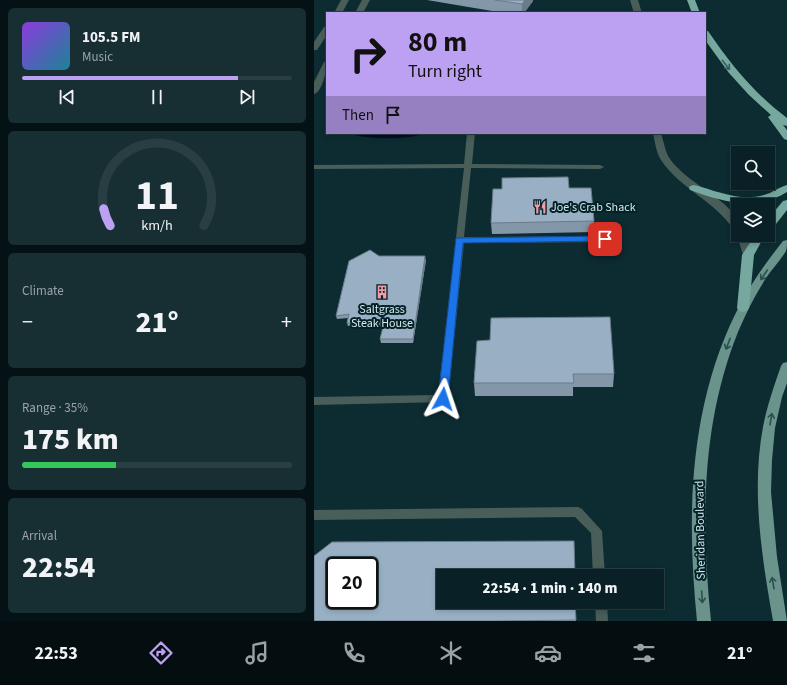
<!DOCTYPE html>
<meta charset="utf-8">
<style>
body{margin:0;font-family:"Source Sans 3",sans-serif;background:#172e32;color:#f1f3f6;height:100vh;display:flex;flex-direction:column;font-size:15px;white-space:nowrap}
*{box-sizing:border-box;margin:0}
p{font-size:13px;color:#99a3a7}
.icon{flex:none;width:22px;height:22px;fill:none;stroke:currentColor;stroke-width:2;stroke-linecap:round;stroke-linejoin:round}
.map{position:relative;flex:1;overflow:hidden}
.drawer{display:flex;flex-direction:column;gap:8px;padding:8px;background:#051215;width:314px}
.drawer>*{flex:none}
.top-card{position:absolute;left:12px;top:12px;width:380px;height:122px;border-radius:0px;box-shadow:0 2px 6px #0003,0 0 0 1px #293e43;background:#bca0f2;color:#111;overflow:hidden}
.fabs{position:absolute;left:417px;top:146px;display:grid;gap:8px}
.fabs a{display:grid;place-items:center;width:44px;height:44px;border-radius:0px;background:#092126;box-shadow:0 2px 6px #0003,0 0 0 1px #293e43;font-size:20px}
.speed{position:absolute;left:12px;top:557px;display:flex;gap:8px;font-size:20px;font-weight:700;text-align:center}
.speed>*{display:grid;place-content:center;width:52px;height:52px;border-radius:50%;background:#092126;box-shadow:0 2px 6px #0003,0 0 0 1px #293e43;line-height:1}
.speed .limit{border:2px solid #111;border-radius:6px;background:#fff;color:#111}
.pin{position:absolute;display:grid;place-items:center;width:34px;height:34px;color:#fff;margin:-17px;border-radius:8px;box-shadow:0 2px 6px #0006}
.me{position:absolute;width:44px;margin:-22px;rotate:5deg;stroke-linejoin:round;filter:drop-shadow(0 0 3px #0008)}
.turn{display:flex;align-items:center;gap:14px;height:84px;padding:0 16px;font-size:18px}
.turn .icon{width:52px;height:52px;stroke-width:2.5}
.turn b{display:block;font-size:28px;line-height:34px}
.then{display:flex;align-items:center;height:38px;padding:0 16px;background:#0003;gap:8px;font-size:15px}
.big{font-size:30px;font-weight:800;line-height:1.1}
.drawer .widget{flex:1;display:flex;flex-direction:column;justify-content:center;gap:6px;min-width:0;padding:0 14px;border-radius:6px;background:#172e32}
.drawer .dial{align-items:center;gap:0}
.dial svg{height:104px;overflow:visible;fill:none;stroke:#293e43;stroke-width:7;stroke-linecap:round;text-anchor:middle}
.dial text{fill:#f1f3f6;stroke:none}
.song{display:flex;align-items:center;gap:12px}
.cover{width:48px;height:48px;border-radius:6px;background:linear-gradient(135deg,hsl(270 70% 55%),hsl(190 70% 35%))}
.played{height:4px;border-radius:2px;background:linear-gradient(90deg,#bca0f2 80%,#293e43 80%)}
.keys{display:flex;justify-content:space-around;direction:ltr}
.heat{display:flex;justify-content:space-between;align-items:center;font-size:22px;direction:ltr}
.charge{height:6px;border-radius:3px;background:linear-gradient(90deg,#34c759 35%,#293e43 0)}
.trip{position:absolute;left:122px;top:569px;width:228px;height:40px;border-radius:0px;background:#092126;box-shadow:0 2px 6px #0003,0 0 0 1px #293e43;font-weight:800;line-height:40px;text-align:center}
.menu{display:flex;height:64px;justify-content:space-around;align-items:center;background:#040d0f;color:#99a3a7}
.menu .icon{width:28px;height:28px}
.menu .current{color:#bca0f2}
.menu b{font-size:18px;color:#f1f3f6}
main{display:flex;flex:1;min-height:0}
.map>svg:first-child{display:block}
</style>
<main>
<section class="drawer">
<div class="widget">
<div class="song"><i class="cover"></i><div><b>105.5 FM</b><p>Music</p></div></div>
<div class="played"></div>
<div class="keys"><svg class="icon" aria-label="previous" viewBox="0 0 24 24"><path d="M18 5L8 12l10 7zM5 5v14"/></svg><svg class="icon" aria-label="pause" viewBox="0 0 24 24"><path d="M8 5v14M16 5v14"/></svg><svg class="icon" aria-label="next" viewBox="0 0 24 24"><path d="M6 5l10 7-10 7zM19 5v14"/></svg></div>
</div>
<div class="widget dial"><svg viewBox="0 0 100 80">
<path d="M14 69A42 42 0 1 1 86 69"/>
<path d="M14 69A42 42 0 0 1 9 56" stroke="#bca0f2"/>
<text x="50" y="56" font-size="32" font-weight="700">11</text>
<text x="50" y="72" font-size="11">km/h</text>
</svg></div>
<div class="widget"><p>Climate</p>
<div class="heat"><a>−</a><b class="big">21°</b><a>+</a></div>
</div>
<div class="widget"><p>Range · 35%</p><b class="big">175 km</b><div class="charge"></div></div>
<div class="widget"><p>Arrival</p><b class="big">22:54</b></div>
</section>
<div class="map">
<svg width="473" height="621" viewBox="0 0 473 621">
<rect width="100%" height="100%" fill="#0c2c32"/>
<!-- water -->
<path fill="#0a0c28" d="M37 133H109C101 140 46 140 37 133Z"/>
<g fill="none" stroke-linecap="round" stroke-linejoin="round">
<!-- service -->
<g fill="#495d59" fill-rule="evenodd">
<polygon points="153,133 161,133 158,164 286,165 290,167 286,169 157,168 150,237 291,236 295,239 291,242 150,243 134,399 132,402 0,405 0,397 124,395 150,168 0,169 0,165 150,164"/>
<polygon points="264,507 268,509 288,531 291,576 279,576 277,533 261,517 0,520 0,510"/>
<polygon points="281,602 293,602 294,621 282,621"/>
</g>
<!-- tertiary -->
<g fill="#495d59" fill-rule="evenodd">
<polygon points="27,0 35,0 28,13 20,13"/>
<polygon points="48,0 56,0 49,13 41,13"/>
<polygon points="316,0 324,0 328,13 320,13"/>
<polygon points="10,27 13,27 13,35 3,50 0,50 0,42"/>
<path d="M10 62H13C13 70 8 92 0 94V82Z"/>
<path d="M339 133H347C350 142 351 152 356 159 372 182 412 198 423 219 425 223 424 227 424 231L420 230C401 201 365 188 347 160 342 152 341 142 339 133Z"/>
<polygon points="424,233 424,235 433,235 439,255 438,257 430,257 429,255 423,235"/>
</g>
<!-- primary -->
<g fill="#69938b" fill-rule="evenodd">
<path d="M473 240C473 243 473 248 472 251 466 261 458 269 452 278 441 295 432 313 424 332 387 424 387 523 397 621H383C372 513 375 399 428 301 440 279 454 260 469 241Z"/>
<path d="M473 362V383L468 397 461 428 458 460 457 492 463 557 473 621H459C448 558 437 491 449 427 453 406 460 386 467 366L469 363Z"/>
</g>
<!-- motorway -->
<g fill="#76a89f" fill-rule="evenodd">
<polygon points="373,0 381,0 386,13 378,13"/>
<path d="M391 31H394C417 65 441 94 473 118V126L469 125 473 130V140L470 139 454 117 457 115 435 95 415 73 391 40Z"/>
<path d="M380 185C403 191 426 202 450 195 458 193 465 187 473 185V192C442 211 408 202 376 190L375 188 376 186Z"/>
<polygon points="473,200 473,210 458,229 454,230 454,219 469,201"/>
<polygon points="441,235 451,235 440,255 435,308 433,311 429,312 425,311 423,308 428,255"/>
</g>
</g>
<!-- wall -->
<g fill="#8497a9">
<polygon points="113,0 219,0 219,1 210,13 190,13"/>
<polygon points="255,188 280,221 280,232 178,234 177,223 188,189"/>
<polygon points="65,256 112,260 99,343 67,343 66,339 69,327 34,326 33,323 34,318 23,319 22,316"/>
<polygon points="163,341 300,374 299,387 259,387 259,396 161,396 160,383"/>
<polygon points="261,602 262,621 0,621"/>
</g>
<!-- shaded-wall -->
<g fill="#6b7b89">
<polygon points="211,0 219,0 219,1 210,13 208,13 208,4"/>
<polygon points="111,256 112,260 99,343 99,339"/>
</g>
<!-- building -->
<g fill="#99b0c4" stroke="#6b7b89" fill-rule="evenodd">
<polygon points="181,0 211,0 208,4"/>
<polygon points="254,177 255,188 277,188 280,221 177,223 179,189 188,189 188,178"/>
<polygon points="56,250 65,256 111,256 99,339 66,339 70,323 33,323 35,314 22,316 35,261"/>
<polygon points="296,317 300,374 259,374 260,383 160,383 163,341 176,340 177,318"/>
<path d="M260 541 261 576H129V602H261L262 620 183 621H0V556L18 542ZM21 566H55V600H21Z"/>
</g>
<!-- one-way arrows -->
<defs><path id="oneway-shaft" d="M-6 0H5M1.5-3L5.5 0L1.5 3" fill="none" stroke-width="1.6" stroke-linecap="round" stroke-linejoin="round"/></defs>
<use stroke="#365e5e" href="#oneway-shaft" transform="translate(412 65) rotate(52)"/>
<g stroke="#2b4f50">
<use href="#oneway-shaft" transform="translate(450 275) rotate(124)"/>
<use href="#oneway-shaft" transform="translate(414 344) rotate(111)"/>
<use href="#oneway-shaft" transform="translate(457 419) rotate(-80)"/>
<use href="#oneway-shaft" transform="translate(459 583) rotate(-100)"/>
<use href="#oneway-shaft" transform="translate(388 597) rotate(86)"/>
</g>
<!-- route -->
<polygon fill="#1a73e8" stroke="#114b97" points="291,236 294,237 295,239 294,241 149,243 134,399 133,402 126,402 124,399 142,238"/>
<!-- icons -->
<defs>
<g id="restaurant-bare" transform="scale(1.08)"><path d="M-5-6h1v4h1v-4h1v4h1v-4h1v5L-1.5 .5V6h-2V.5L-5-1ZM5-6V6H3V1.5H1.5Q1.5-4 5-6Z" fill="#f39aa8" stroke="#022228" stroke-width="2.5" paint-order="stroke"/></g>
<g id="building-bare" transform="scale(1.08)"><path d="M-4-6H4V6H1V3H-1V6H-4ZM-2.5-4.3h1.7v1.8h-1.7ZM.8-4.3h1.7v1.8H.8ZM-2.5-1h1.7V.8h-1.7ZM.8-1h1.7V.8H.8Z" fill="#f39aa8" stroke="#022228" stroke-width="2.5" paint-order="stroke"/></g>
</defs>
<g fill-rule="evenodd">
<use href="#restaurant-bare" x="226" y="207"/>
<use href="#building-bare" x="68" y="292"/>
</g>
<g text-anchor="middle" stroke-width="4" stroke-linejoin="round" paint-order="stroke">
<!-- poi labels -->
<g font-size="12" fill="#d5e6ea" stroke="#022228" text-anchor="start">
<text x="237" y="211">Joe's Crab Shack</text>
<text x="68" y="313" text-anchor="middle">Saltgrass<tspan x="68" dy="14">Steak House</tspan></text>
</g>
<!-- street labels -->
<g font-size="12" fill="#d5e6ea" stroke="#022228">
<text transform="translate(386 530) rotate(-91)" y="4">Sheridan Boulevard</text>
</g>
</g>
</svg>
<div class="fabs">
<a><svg class="icon" aria-label="search" viewBox="0 0 24 24"><circle cx="10" cy="10" r="6"/><path d="M15 15l6 6"/></svg></a>
<a><svg class="icon" aria-label="layers" viewBox="0 0 24 24"><path d="M12 4l9 5-9 5-9-5zM3 14l9 5 9-5"/></svg></a>
</div>
<div class="speed"><div class="limit">20</div></div>
<div class="pin" style="left:291px;top:239px;background:#d93025"><svg class="icon" aria-label="arrive" viewBox="0 0 24 24"><path d="M6 21V4h12l-3 4 3 4H6"/></svg></div>
<svg class="me" style="left:129px;top:399px" viewBox="-20 -20 40 40"><path d="M0-17L14 15 0 8-14 15z" fill="#1a73e8" stroke="#fff" stroke-width="4"/></svg>
<div class="trip">22:54 · 1 min · 140 m</div>
<div class="top-card">
<div class="turn"><svg class="icon" aria-label="right" viewBox="0 0 24 24"><path d="M7 20v-9h11M14 6l5 5-5 5"/></svg><div><b>80 m</b>Turn right</div></div>
<div class="then">Then<svg class="icon" aria-label="arrive" viewBox="0 0 24 24"><path d="M6 21V4h12l-3 4 3 4H6"/></svg></div>
</div>
</div>
</main>
<nav class="menu">
<b>22:53</b>
<svg class="icon current" aria-label="directions" viewBox="0 0 24 24"><path d="M12 3l9 9-9 9-9-9zM9 14v-3h6M13 9l2 2-2 2"/></svg>
<svg class="icon" aria-label="music" viewBox="0 0 24 24"><path d="M9 18V5l10-2v13"/><circle cx="6" cy="18" r="3"/><circle cx="16" cy="16" r="3"/></svg>
<svg class="icon" aria-label="phone" viewBox="0 0 24 24"><path d="M5 4h4l2 5-3 2q2 4 5 5l2-3 5 2v4C11 20 4 13 5 4z"/></svg>
<svg class="icon" aria-label="climate" viewBox="0 0 24 24"><path d="M12 3v18M4 7l16 10M4 17L20 7"/></svg>
<svg class="icon" aria-label="car" viewBox="0 0 24 24"><path d="M5 17H2v-5l4-1 3-4h7l3 4 3 1v5h-3M9 17h6M6 11h13"/><circle cx="7" cy="17" r="2"/><circle cx="17" cy="17" r="2"/></svg>
<svg class="icon" aria-label="filters" viewBox="0 0 24 24"><path d="M4 7h16M4 17h16"/><circle cx="9" cy="7" r="2"/><circle cx="15" cy="17" r="2"/></svg>
<b>21°</b>
</nav>
